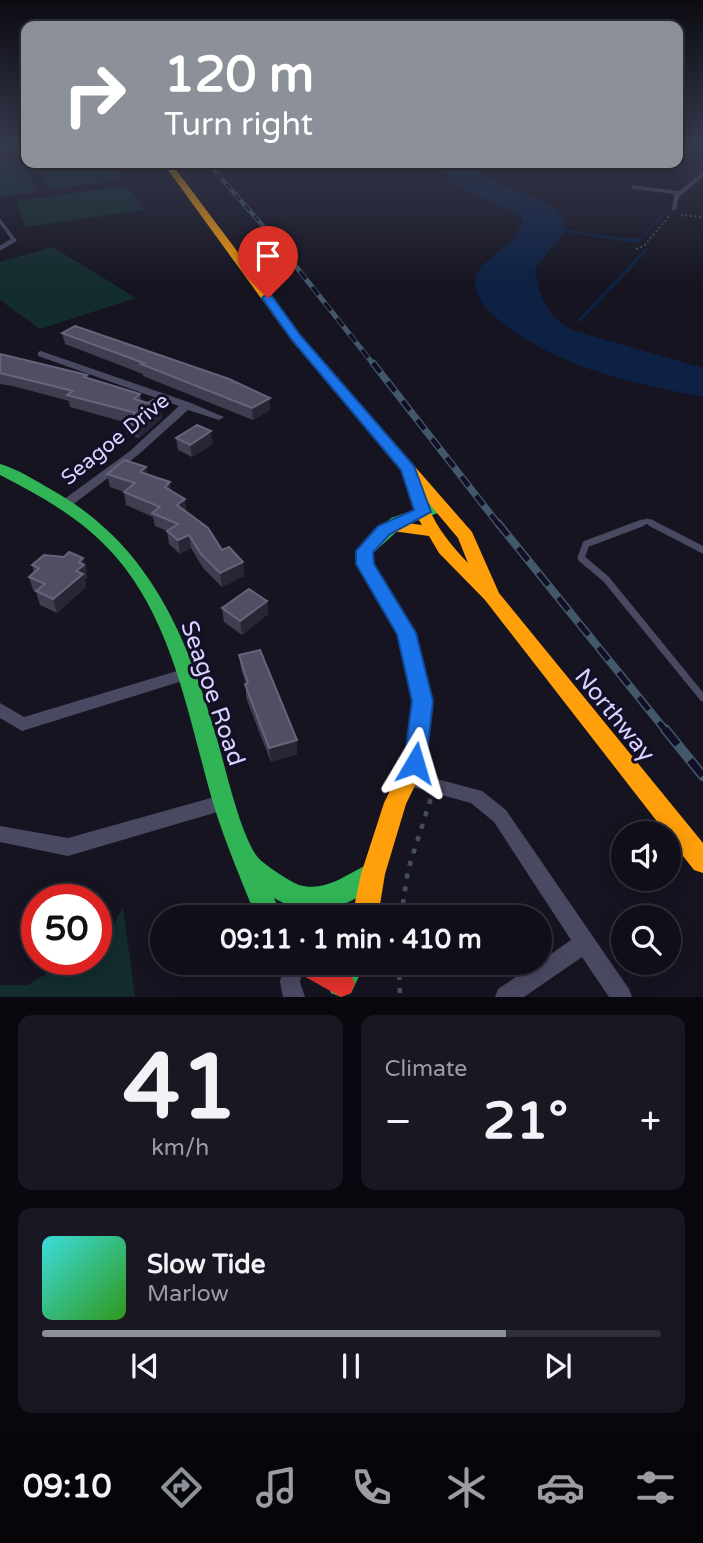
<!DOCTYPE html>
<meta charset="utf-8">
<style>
body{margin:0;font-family:"Varela Round",sans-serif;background:#191822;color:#f1f3f6;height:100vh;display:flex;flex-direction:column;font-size:26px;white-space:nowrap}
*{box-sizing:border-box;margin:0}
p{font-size:23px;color:#9c9ca2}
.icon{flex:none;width:38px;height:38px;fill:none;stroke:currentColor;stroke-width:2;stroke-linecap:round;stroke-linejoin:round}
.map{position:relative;height:997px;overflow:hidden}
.panel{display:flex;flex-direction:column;gap:18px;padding:18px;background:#09080e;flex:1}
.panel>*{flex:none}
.guide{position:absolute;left:21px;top:21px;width:662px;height:147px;border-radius:14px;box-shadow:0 4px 18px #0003,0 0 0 2px #302f38;background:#8c9099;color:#fff;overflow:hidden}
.tools{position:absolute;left:611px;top:821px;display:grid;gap:14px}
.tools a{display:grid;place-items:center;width:70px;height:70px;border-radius:50%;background:#100f19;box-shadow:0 4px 18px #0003,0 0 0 2px #302f38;font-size:35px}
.speed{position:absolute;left:21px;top:884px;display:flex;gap:14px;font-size:35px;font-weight:700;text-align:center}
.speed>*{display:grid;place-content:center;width:91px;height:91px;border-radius:50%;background:#100f19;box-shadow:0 4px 18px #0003,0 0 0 2px #302f38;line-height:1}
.speed .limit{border:10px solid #d22;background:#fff;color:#111}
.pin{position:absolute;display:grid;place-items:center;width:60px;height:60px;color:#fff;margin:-72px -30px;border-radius:50% 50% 50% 0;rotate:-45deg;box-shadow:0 0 7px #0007}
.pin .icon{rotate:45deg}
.me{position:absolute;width:77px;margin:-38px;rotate:7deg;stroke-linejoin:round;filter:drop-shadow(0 0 5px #0008)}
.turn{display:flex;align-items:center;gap:24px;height:147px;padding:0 28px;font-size:32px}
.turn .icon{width:91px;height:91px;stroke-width:2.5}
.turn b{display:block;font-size:49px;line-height:60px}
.big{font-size:52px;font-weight:700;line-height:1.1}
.panel .tile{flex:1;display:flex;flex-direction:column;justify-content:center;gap:10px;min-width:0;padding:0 24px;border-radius:14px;background:#191822}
.panel .dial{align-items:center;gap:0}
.dial b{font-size:91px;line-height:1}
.song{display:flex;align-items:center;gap:21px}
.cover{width:84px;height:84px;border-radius:10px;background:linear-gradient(135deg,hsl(180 70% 55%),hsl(110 70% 35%))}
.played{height:7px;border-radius:4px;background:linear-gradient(90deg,#8c9099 75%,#302f38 75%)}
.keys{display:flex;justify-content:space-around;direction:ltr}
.heat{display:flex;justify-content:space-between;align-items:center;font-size:38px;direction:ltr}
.panel .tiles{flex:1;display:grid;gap:18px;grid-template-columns:1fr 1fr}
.tile:last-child{grid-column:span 2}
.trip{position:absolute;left:150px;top:905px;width:402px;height:70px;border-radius:35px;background:#100f19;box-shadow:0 4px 18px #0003,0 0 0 2px #302f38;font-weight:700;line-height:70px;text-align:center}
.tab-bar{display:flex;height:112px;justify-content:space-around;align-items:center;background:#06060a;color:#9c9ca2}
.tab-bar .icon{width:49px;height:49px}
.tab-bar .active{color:#8c9099}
.tab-bar b{font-size:32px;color:#f1f3f6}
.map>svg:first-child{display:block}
</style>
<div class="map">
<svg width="703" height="997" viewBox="0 0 703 997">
<rect width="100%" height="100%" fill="#161421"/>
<!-- green -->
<g fill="#132c2d">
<polygon points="19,158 38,192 0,197 0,160"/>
<polygon points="33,163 108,163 122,179 49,190"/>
<polygon points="127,186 144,210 26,227 16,201"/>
<polygon points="53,247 136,298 40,329 0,300 0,262"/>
<polygon points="123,907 135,997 0,997 0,985 28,985 70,959 96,959 96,943 108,936"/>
</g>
<!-- water -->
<path fill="#0d2144" d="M438 163H473C493 195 565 193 567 230L535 268C538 295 548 320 575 331L703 368V397C632 383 562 369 504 324 490 313 475 301 475 281 475 261 519 246 522 219L517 214 460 188 445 175Z"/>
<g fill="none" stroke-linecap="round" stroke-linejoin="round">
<!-- stream-far1 -->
<g stroke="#0d2144" stroke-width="2.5">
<polyline points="562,230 636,242"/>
<polyline points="637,242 666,212"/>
</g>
<!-- stream -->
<g stroke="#0d2144" stroke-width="3.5">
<polyline points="625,240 639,240"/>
<polyline points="580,320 646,250"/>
</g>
<!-- path-far1 -->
<g stroke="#44505f" stroke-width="2" stroke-dasharray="2 2.5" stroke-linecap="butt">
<polyline points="681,215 703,217"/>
<polyline points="636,249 644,246 670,215"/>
</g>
<!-- path -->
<g stroke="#44505f" stroke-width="4.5" stroke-dasharray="5 8" stroke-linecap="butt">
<polyline points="401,917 408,870 431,798"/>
<polyline points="399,962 400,997"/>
</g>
<!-- lane-far3 -->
<g stroke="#4a4962" stroke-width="3.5">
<polyline points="633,187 680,193"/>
<polyline points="0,221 14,240 11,242"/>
</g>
<!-- lane-far2 -->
<polyline stroke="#4a4962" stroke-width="4.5" points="0,248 14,240"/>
<!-- lane-far1 -->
<polyline stroke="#4a4962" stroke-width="5" points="637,525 647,521 654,525"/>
<!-- lane -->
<g stroke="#4a4962" stroke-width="7">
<polyline points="642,523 586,544 581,558 606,579 703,698"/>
<polyline points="651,523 703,550"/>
</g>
<!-- street -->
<g fill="#4a4962" fill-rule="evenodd">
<polygon points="703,172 703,177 679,197 676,210 672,210 674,195"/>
<polygon points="41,351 191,403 224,417 219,420 188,410 138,455 71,506 63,506 61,503 63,500 130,451 179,406 38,356 38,352"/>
<polygon points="187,668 192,670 195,674 192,678 22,731 0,718 0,703 24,717"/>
<polygon points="407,771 482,791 506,810 629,989 632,997 609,997 582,957 524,997 495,997 498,989 538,962 541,962 541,961 571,940 494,822 471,803 401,784 398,779 401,774"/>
<polygon points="225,794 231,796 234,802 231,808 68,856 0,842 0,826 68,838"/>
<polygon points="284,962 304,962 300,982 305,997 283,997 280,982"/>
</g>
<!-- fast -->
<g fill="#30b455" fill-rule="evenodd">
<path d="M0 464C18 469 36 481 52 490 150 545 187 636 217 739 226 770 239 829 256 855 261 863 289 881 299 885 327 893 349 872 373 862L382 866 385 874C377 893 330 913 310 911 297 910 285 904 274 898L282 917H256C241 879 225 842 213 803 189 720 174 624 116 557 84 520 43 497 0 475Z"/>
<polygon points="437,502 443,503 445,507 443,511 403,526 373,553 374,564 416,633 414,638 407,640 400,638 356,564 356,551 391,518"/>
<polygon points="338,962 366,962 351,993 341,997 331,993 327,983"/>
</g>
<!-- slow -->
<g fill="#ff9f0a" fill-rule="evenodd">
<path d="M163 163H171L300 335 472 532 499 593 703 843V873L694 870 668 837V833H666L485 600 439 553 429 536 385 530 383 526 391 521 422 525 414 512 406 475 292 341ZM426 500 458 538 468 563C450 544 434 525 426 500Z"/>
<polygon points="407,626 414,628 416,633 433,701 426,763 406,804 385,874 378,917 352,917 361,874 384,803 404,762 413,701 398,633 400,628"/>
</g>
<!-- jam -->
<path fill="#e5322d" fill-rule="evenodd" d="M291 962C314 962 344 958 355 983L351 993 341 997 295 971Z"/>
<!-- rail-far4 casing -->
<g stroke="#43596b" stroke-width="4.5">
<polyline id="rail-far4" points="208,163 277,242"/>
</g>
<!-- rail-far3 casing -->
<g stroke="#43596b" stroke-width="5">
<polyline id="rail-far3" points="275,240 374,365"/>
</g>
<!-- rail-far2 casing -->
<g stroke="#43596b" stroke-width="7">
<polyline id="rail-far2" points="373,363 499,525"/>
</g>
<!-- rail-far1 casing -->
<g stroke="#43596b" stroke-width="8">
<polyline id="rail-far1" points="498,523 666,731"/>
</g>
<!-- rail casing -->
<g stroke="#43596b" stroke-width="10">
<polyline id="rail" points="665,729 703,776"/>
</g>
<!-- rail-far4 -->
<use href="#rail-far4" stroke="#130f26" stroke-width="2.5" stroke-dasharray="7" stroke-linecap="butt"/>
<!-- rail-far3 -->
<use href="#rail-far3" stroke="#130f26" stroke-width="3.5" stroke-dasharray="10" stroke-linecap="butt"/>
<!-- rail-far2 -->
<use href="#rail-far2" stroke="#130f26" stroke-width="4.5" stroke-dasharray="12" stroke-linecap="butt"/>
<!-- rail-far1 -->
<use href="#rail-far1" stroke="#130f26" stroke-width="5" stroke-dasharray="16" stroke-linecap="butt"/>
<!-- rail -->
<use href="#rail" stroke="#130f26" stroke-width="7" stroke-dasharray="20" stroke-linecap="butt"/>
</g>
<!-- wall -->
<g fill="#403d50">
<polygon points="75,326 270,410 253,420 143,376 143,374 65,344 62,333"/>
<polygon points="0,354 87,375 88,378 140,394 141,401 160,406 162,418 139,438 127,434 124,422 70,407 69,401 13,386 0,384"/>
<polygon points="176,438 213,444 192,457 178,450"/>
<polygon points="146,467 147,474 172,491 187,512 222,550 243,562 244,576 222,587 203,568 191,548 180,554 169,544 167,531 155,526 153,517 126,505 124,492 110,487 107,474"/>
<polygon points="83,558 87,572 86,573 87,578 85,580 86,587 57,613 40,605 36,592 33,590 29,577 34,573 32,565"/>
<polygon points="267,601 268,614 242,635 224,622 222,608"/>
<polygon points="239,655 297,740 297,754 271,762 246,698 246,684 241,669"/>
</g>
<!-- shaded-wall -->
<g fill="#282635">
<polygon points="270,398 270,410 253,420 252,408"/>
<polygon points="160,406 162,418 139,438 136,425"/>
<polygon points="211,431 213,444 192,457 190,445"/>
<polygon points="146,467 148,480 140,472"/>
<polygon points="170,482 172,495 165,487"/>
<polygon points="185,499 187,512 179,518 177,505"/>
<polygon points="189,535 191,548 180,554 178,540"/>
<polygon points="83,558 87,572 86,573 87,578 85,580 86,587 57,613 53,599 76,571 79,562"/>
<polygon points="243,562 244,576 222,587 220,573"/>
<polygon points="267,601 268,614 242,635 240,621"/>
<polygon points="297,740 297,754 271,762 269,748"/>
</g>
<!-- building -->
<g fill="#504e63" stroke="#66637b" stroke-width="2">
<polygon points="75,326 229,379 270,398 252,408 141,364 144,363 62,333"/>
<polygon points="0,354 87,375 84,377 140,394 134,399 148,403 153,400 160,406 136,425 124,422 136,413 67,395 73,391 0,373"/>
<polygon points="197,425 211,431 190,445 176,438"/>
<polygon points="124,460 146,467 140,472 170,482 165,487 185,499 177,505 208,528 222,550 229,547 243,562 220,573 201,554 189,535 178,540 167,531 178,524 152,513 160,507 124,492 135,483 107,474"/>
<polygon points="69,552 83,558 79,562 84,565 76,571 83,574 53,599 36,591 45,584 29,577 39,568 32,565 44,555 64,557"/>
<polygon points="249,589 267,601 240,621 222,608"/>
<polygon points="260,650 297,740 269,748 245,684 248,683 239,655"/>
</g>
<!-- sky -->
<linearGradient id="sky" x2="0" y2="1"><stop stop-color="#0c0b12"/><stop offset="0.51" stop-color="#363a4e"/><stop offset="1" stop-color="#363a4e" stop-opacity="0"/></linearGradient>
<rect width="703" height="285" fill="url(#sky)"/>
<!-- route -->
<polygon fill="#1a73e8" stroke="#114b97" stroke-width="2" points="264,296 272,296 300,335 414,466 431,512 390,534 373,552 374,564 416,633 433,701 426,763 423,769 415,772 407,769 404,763 412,701 397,634 356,564 356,551 378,526 414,510 401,470 292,340 262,298"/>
<g text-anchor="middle" stroke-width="6" stroke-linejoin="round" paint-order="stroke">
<!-- street labels -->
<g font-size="21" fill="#d9d4ff" stroke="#130f26">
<text transform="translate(115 439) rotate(-39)" y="7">Seagoe Drive</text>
</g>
<!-- near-street labels -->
<g font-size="24" fill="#d9d4ff" stroke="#130f26">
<text transform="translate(213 693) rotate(71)" y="8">Seagoe Road</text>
<text transform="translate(615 715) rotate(51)" y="8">Northway</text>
</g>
</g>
</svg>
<div class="tools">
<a><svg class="icon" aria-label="sound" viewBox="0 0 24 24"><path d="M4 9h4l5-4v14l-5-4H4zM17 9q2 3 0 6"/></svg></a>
<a><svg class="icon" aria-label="search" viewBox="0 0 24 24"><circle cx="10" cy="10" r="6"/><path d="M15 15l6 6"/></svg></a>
</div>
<div class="speed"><div class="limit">50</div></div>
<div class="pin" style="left:268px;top:298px;background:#d93025"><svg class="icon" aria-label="arrive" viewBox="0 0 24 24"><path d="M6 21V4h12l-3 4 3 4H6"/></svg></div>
<svg class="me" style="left:415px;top:763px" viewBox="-20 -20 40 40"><path d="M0-17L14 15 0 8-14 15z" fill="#1a73e8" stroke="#fff" stroke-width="4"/></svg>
<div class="trip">09:11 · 1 min · 410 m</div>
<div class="guide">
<div class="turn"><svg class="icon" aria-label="right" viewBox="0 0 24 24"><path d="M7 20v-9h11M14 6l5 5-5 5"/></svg><div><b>120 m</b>Turn right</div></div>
</div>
</div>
<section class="panel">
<div class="tiles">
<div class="tile dial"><b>41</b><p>km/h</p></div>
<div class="tile"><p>Climate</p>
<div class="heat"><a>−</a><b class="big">21°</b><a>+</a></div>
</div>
<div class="tile">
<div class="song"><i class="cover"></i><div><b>Slow Tide</b><p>Marlow</p></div></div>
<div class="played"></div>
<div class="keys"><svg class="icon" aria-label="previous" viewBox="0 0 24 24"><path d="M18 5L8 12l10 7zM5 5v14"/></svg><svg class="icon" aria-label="pause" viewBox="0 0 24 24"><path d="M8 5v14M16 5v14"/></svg><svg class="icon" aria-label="next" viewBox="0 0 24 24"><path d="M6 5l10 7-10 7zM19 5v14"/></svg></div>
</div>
</div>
</section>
<nav class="tab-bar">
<b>09:10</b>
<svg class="icon active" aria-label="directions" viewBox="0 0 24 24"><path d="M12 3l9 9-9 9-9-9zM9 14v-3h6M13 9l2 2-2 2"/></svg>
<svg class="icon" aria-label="music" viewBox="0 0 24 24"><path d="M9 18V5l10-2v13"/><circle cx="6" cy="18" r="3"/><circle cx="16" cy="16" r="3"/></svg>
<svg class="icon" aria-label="phone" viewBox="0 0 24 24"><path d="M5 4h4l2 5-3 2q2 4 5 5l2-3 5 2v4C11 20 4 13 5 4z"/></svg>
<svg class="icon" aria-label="climate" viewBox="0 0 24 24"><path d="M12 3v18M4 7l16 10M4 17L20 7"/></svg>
<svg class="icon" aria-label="car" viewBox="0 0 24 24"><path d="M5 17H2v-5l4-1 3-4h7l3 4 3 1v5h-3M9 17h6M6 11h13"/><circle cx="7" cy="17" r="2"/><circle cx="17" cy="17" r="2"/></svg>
<svg class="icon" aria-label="filters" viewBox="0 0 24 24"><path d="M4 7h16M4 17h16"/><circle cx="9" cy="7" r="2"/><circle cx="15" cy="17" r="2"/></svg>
</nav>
